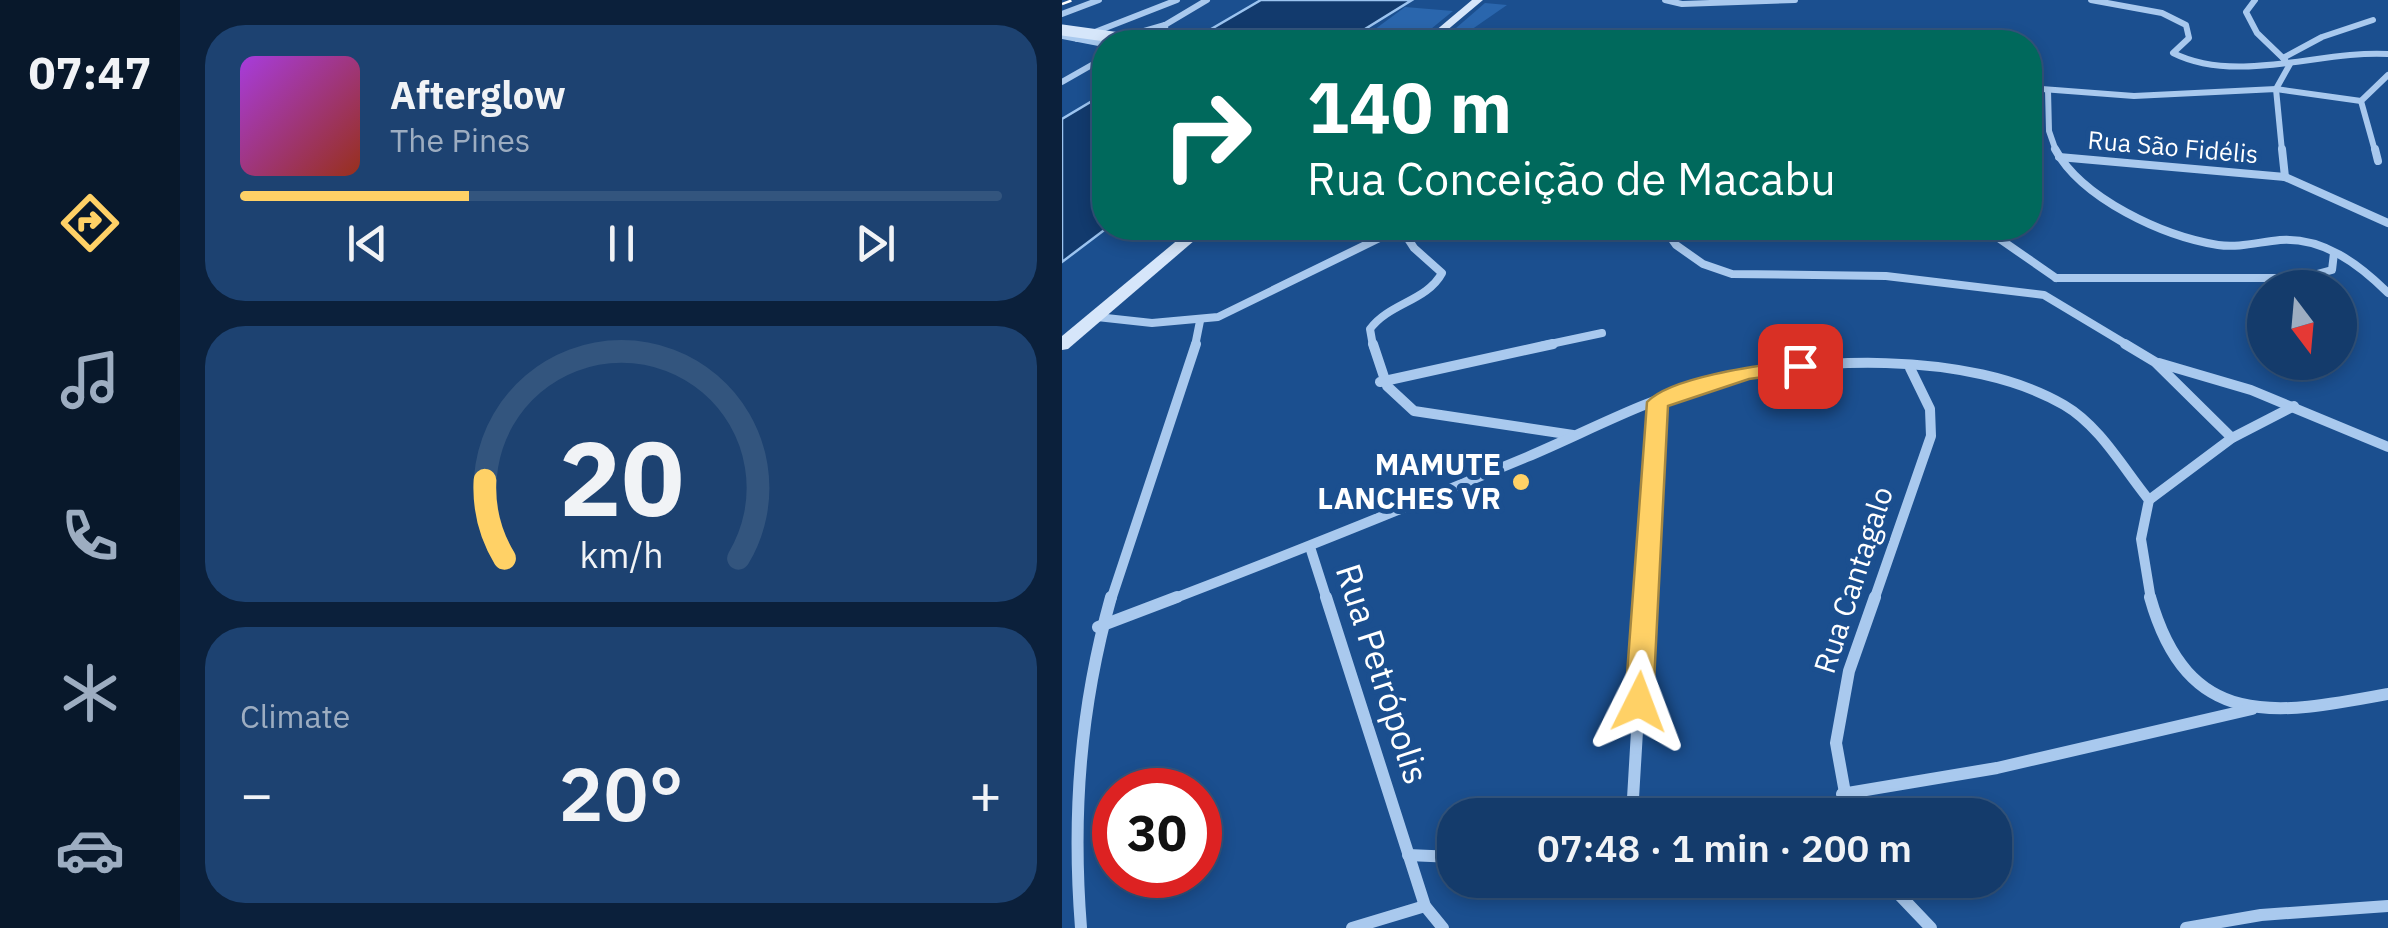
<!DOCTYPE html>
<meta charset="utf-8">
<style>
body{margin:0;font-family:"IBM Plex Sans",sans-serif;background:#1d4271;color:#f1f3f6;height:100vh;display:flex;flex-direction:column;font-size:38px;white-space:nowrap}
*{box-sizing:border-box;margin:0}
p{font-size:32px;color:#9dadc1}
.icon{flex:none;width:55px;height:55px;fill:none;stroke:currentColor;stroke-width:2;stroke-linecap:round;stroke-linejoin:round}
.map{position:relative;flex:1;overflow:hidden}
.side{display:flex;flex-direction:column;gap:25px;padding:25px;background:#0b203b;width:882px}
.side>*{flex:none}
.hud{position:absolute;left:30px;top:30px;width:950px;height:210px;border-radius:40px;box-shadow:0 5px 15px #0003,0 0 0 2px #33557e;background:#00695c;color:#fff;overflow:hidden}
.needle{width:65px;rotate:164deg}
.fabs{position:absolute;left:1185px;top:270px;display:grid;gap:20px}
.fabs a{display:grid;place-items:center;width:110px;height:110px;border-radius:50%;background:#143b6b;box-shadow:0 5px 15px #0003,0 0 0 2px #33557e;font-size:50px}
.speed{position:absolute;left:30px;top:768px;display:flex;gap:20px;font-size:50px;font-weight:700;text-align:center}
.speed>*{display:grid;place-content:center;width:130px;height:130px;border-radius:50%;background:#143b6b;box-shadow:0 5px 15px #0003,0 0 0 2px #33557e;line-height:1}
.speed .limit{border:15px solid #d22;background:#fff;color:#111}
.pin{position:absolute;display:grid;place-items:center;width:85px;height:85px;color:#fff;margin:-42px;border-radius:20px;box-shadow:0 5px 15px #0006}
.me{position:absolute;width:110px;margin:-55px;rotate:3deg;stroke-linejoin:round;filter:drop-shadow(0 0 8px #0008)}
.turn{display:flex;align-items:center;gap:35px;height:210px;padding:0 50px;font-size:45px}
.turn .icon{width:130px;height:130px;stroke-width:2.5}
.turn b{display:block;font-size:70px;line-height:85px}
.big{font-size:75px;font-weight:600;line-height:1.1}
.side .widget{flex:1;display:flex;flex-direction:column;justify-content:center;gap:15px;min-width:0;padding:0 35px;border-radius:40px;background:#1d4271}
.side .dial{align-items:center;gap:0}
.dial svg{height:260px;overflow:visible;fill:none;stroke:#33557e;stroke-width:7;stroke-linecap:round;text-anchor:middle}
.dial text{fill:#f1f3f6;stroke:none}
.song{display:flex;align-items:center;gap:30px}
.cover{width:120px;height:120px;border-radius:15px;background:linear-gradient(135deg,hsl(280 70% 55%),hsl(10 70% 35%))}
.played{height:10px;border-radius:5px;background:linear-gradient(90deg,#ffd166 30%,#33557e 30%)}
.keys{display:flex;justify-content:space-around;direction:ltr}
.heat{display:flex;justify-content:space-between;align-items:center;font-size:55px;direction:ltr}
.trip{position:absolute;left:375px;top:798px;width:575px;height:100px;border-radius:40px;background:#143b6b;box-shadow:0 5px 15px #0003,0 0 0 2px #33557e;font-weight:600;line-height:100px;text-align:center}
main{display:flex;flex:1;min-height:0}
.tab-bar{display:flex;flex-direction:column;width:180px;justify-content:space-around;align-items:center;background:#08182b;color:#9dadc1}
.tab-bar .icon{width:70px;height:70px}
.tab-bar .selected{color:#ffd166}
.tab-bar b{font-size:45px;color:#f1f3f6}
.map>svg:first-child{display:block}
</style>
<main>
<nav class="tab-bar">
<b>07:47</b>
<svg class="icon selected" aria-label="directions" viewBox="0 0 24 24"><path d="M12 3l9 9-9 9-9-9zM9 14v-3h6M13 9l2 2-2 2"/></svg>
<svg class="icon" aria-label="music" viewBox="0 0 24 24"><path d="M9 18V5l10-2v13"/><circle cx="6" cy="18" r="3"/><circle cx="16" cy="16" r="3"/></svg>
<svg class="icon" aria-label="phone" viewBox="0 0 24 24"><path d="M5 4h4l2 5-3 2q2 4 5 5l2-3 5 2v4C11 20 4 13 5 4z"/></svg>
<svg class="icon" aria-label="climate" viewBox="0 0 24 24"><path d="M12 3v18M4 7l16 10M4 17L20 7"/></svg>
<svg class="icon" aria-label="car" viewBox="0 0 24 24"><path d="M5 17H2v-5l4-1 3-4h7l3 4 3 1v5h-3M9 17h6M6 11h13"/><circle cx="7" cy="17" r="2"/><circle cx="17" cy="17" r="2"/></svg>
</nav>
<section class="side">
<div class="widget">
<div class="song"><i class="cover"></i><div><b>Afterglow</b><p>The Pines</p></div></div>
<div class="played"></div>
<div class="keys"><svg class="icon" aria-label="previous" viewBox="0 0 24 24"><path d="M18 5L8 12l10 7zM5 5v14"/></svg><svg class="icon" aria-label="pause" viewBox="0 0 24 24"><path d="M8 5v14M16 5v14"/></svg><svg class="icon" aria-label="next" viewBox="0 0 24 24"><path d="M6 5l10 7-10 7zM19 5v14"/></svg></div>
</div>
<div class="widget dial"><svg viewBox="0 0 100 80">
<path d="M14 69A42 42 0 1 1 86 69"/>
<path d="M14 69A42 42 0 0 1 8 45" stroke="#ffd166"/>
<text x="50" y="56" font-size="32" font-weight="700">20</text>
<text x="50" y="72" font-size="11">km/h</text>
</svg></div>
<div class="widget"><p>Climate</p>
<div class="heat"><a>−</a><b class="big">20°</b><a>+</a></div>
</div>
</section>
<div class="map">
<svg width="1326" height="928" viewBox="0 0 1326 928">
<rect width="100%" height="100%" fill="#1b4f8f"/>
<!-- water -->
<g fill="#123a6d" stroke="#9cc4f0" stroke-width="2.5">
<polygon points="199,0 350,0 282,42 127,42"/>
<polygon points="42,94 45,228 0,262 0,119"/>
</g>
<!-- building -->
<g fill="#2a66ad">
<polygon points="423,3 445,5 393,41 379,41"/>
<polygon points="343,7 391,11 353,42 297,41"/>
</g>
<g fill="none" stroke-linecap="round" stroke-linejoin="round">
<!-- street-far3 -->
<g stroke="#a9c9ee" stroke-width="6">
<polyline points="603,0 620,4 733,0"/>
<path d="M1029 0 1100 13 1124 25 1127 38 1111 53C1175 85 1259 50 1326 54"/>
<polyline points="1193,0 1184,12 1195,33 1223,60"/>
<polyline points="0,14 37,0"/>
<polyline points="103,25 104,42"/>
<polyline points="0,36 42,44"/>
<polyline points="58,38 103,25 145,0"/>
<polyline points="15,39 115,0"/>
<polyline points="1221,58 1260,37 1311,20"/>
<polyline points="0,82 42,58"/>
<polyline points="968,88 1072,96 1214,89 1299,101"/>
<polyline points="986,90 987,131 994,151"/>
<polyline points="1220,151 1214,89 1228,64"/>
<polyline points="1313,151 1299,101 1326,75"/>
</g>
<!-- street-far2 -->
<g stroke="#a9c9ee" stroke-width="8">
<path d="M993 149C1020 199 1101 236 1156 245 1177 248 1197 242 1218 240 1261 237 1297 264 1326 293"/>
<polyline points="1220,149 1223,177"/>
<polyline points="1313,149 1316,161"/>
<polyline points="997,157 1223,177 1326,223"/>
<polyline points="602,228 614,245 641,264 670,274 824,276 982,295 1067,346"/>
<polyline points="922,228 994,278"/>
<polyline points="994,278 1240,278 1270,270 1272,253"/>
<polyline points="35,317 90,323 156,317 338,228"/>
<polyline points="133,346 138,321"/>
<path d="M311 346 308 329C327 303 365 301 380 273L352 248 339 228"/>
<polyline points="479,346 540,333"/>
</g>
<!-- street-far1 -->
<g stroke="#a9c9ee" stroke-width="10">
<polyline points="311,344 325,386 352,411 511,435"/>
<polyline points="1063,344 1093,362 1170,438"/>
<polyline points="1097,363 1189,390 1326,447"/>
<polyline points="318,382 491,344"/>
<polyline points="1087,500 1170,438 1232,406"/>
<polyline points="248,547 265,600"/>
<polyline points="49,600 134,344"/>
<path d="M108 600C228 554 347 506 465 457 522 433 581 401 640 385 742 355 908 350 1002 405 1038 426 1061 468 1087 500L1079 539 1089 600"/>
<polyline points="583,600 595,402"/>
<polyline points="812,600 869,436 868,409 848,368"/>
</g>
<!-- street -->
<g stroke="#a9c9ee" stroke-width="12">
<polyline points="264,597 363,906 381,928"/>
<path d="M1088 597C1126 732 1214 715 1326 694"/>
<polyline points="36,627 115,597"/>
<polyline points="780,794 935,768 1190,709"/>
<polyline points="570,815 583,597"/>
<polyline points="787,815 774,743 787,671 813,597"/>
<polyline points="346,855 392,857"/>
<polyline points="746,880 830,887"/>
<polyline points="828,885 869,928"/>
<path d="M19 928C10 814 18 708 49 597"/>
<polyline points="290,928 363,906"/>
<polyline points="1124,928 1199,915 1326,906"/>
</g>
<!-- secondary -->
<g fill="#d6e6fa" fill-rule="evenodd">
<polygon points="410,0 421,0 371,42 360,42"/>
<polygon points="58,35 100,42 54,40 54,36"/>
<polygon points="130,228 147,228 6,349 0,350 0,336"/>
</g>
<!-- rail -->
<polyline stroke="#fff" stroke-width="2.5" stroke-dasharray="10 5" stroke-linecap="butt" points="0,4 11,0"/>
<!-- secondary-bridge -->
<polyline stroke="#d6e6fa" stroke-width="11" points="0,30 58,38"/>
</g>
<!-- route -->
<path fill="#ffd166" stroke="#a68842" stroke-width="2.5" d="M738 360 749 366 746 371 687 379 606 406 591 702 587 711 577 714 567 711 563 702 585 402C610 376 701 365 738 360Z"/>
<!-- markers -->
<circle fill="#ffd166" stroke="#1b4f8f" stroke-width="4" cx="459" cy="482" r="10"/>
<g text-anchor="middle" stroke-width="10" stroke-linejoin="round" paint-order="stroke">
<!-- far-street labels -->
<g font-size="25" fill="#fff" stroke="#1b4f8f">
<text transform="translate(1111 147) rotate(5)" y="9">Rua São Fidélis</text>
</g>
<!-- poi labels -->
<g font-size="30" font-weight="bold" fill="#fff" stroke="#1b4f8f" text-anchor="end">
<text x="439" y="475">MAMUTE<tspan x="439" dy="34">LANCHES VR</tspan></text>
</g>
<!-- street labels -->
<g font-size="30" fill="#fff" stroke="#1b4f8f">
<text transform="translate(792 580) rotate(-72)" y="10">Rua Cantagalo</text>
</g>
<!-- near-street labels -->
<g font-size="35" fill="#fff" stroke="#1b4f8f">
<text transform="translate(320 674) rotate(72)" y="12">Rua Petrópolis</text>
</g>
</g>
</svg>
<div class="fabs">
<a><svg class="needle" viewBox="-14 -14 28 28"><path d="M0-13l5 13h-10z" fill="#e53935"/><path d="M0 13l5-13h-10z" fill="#9dadc1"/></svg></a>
</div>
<div class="speed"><div class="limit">30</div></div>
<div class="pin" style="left:738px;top:366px;background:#d93025"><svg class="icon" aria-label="arrive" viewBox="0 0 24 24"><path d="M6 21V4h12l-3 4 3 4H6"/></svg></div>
<svg class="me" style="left:577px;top:702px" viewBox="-20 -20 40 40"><path d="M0-17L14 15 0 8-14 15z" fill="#ffd166" stroke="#fff" stroke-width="4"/></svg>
<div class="trip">07:48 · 1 min · 200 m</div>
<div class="hud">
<div class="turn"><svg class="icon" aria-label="right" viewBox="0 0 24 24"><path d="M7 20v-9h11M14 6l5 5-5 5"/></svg><div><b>140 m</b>Rua Conceição de Macabu</div></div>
</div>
</div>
</main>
